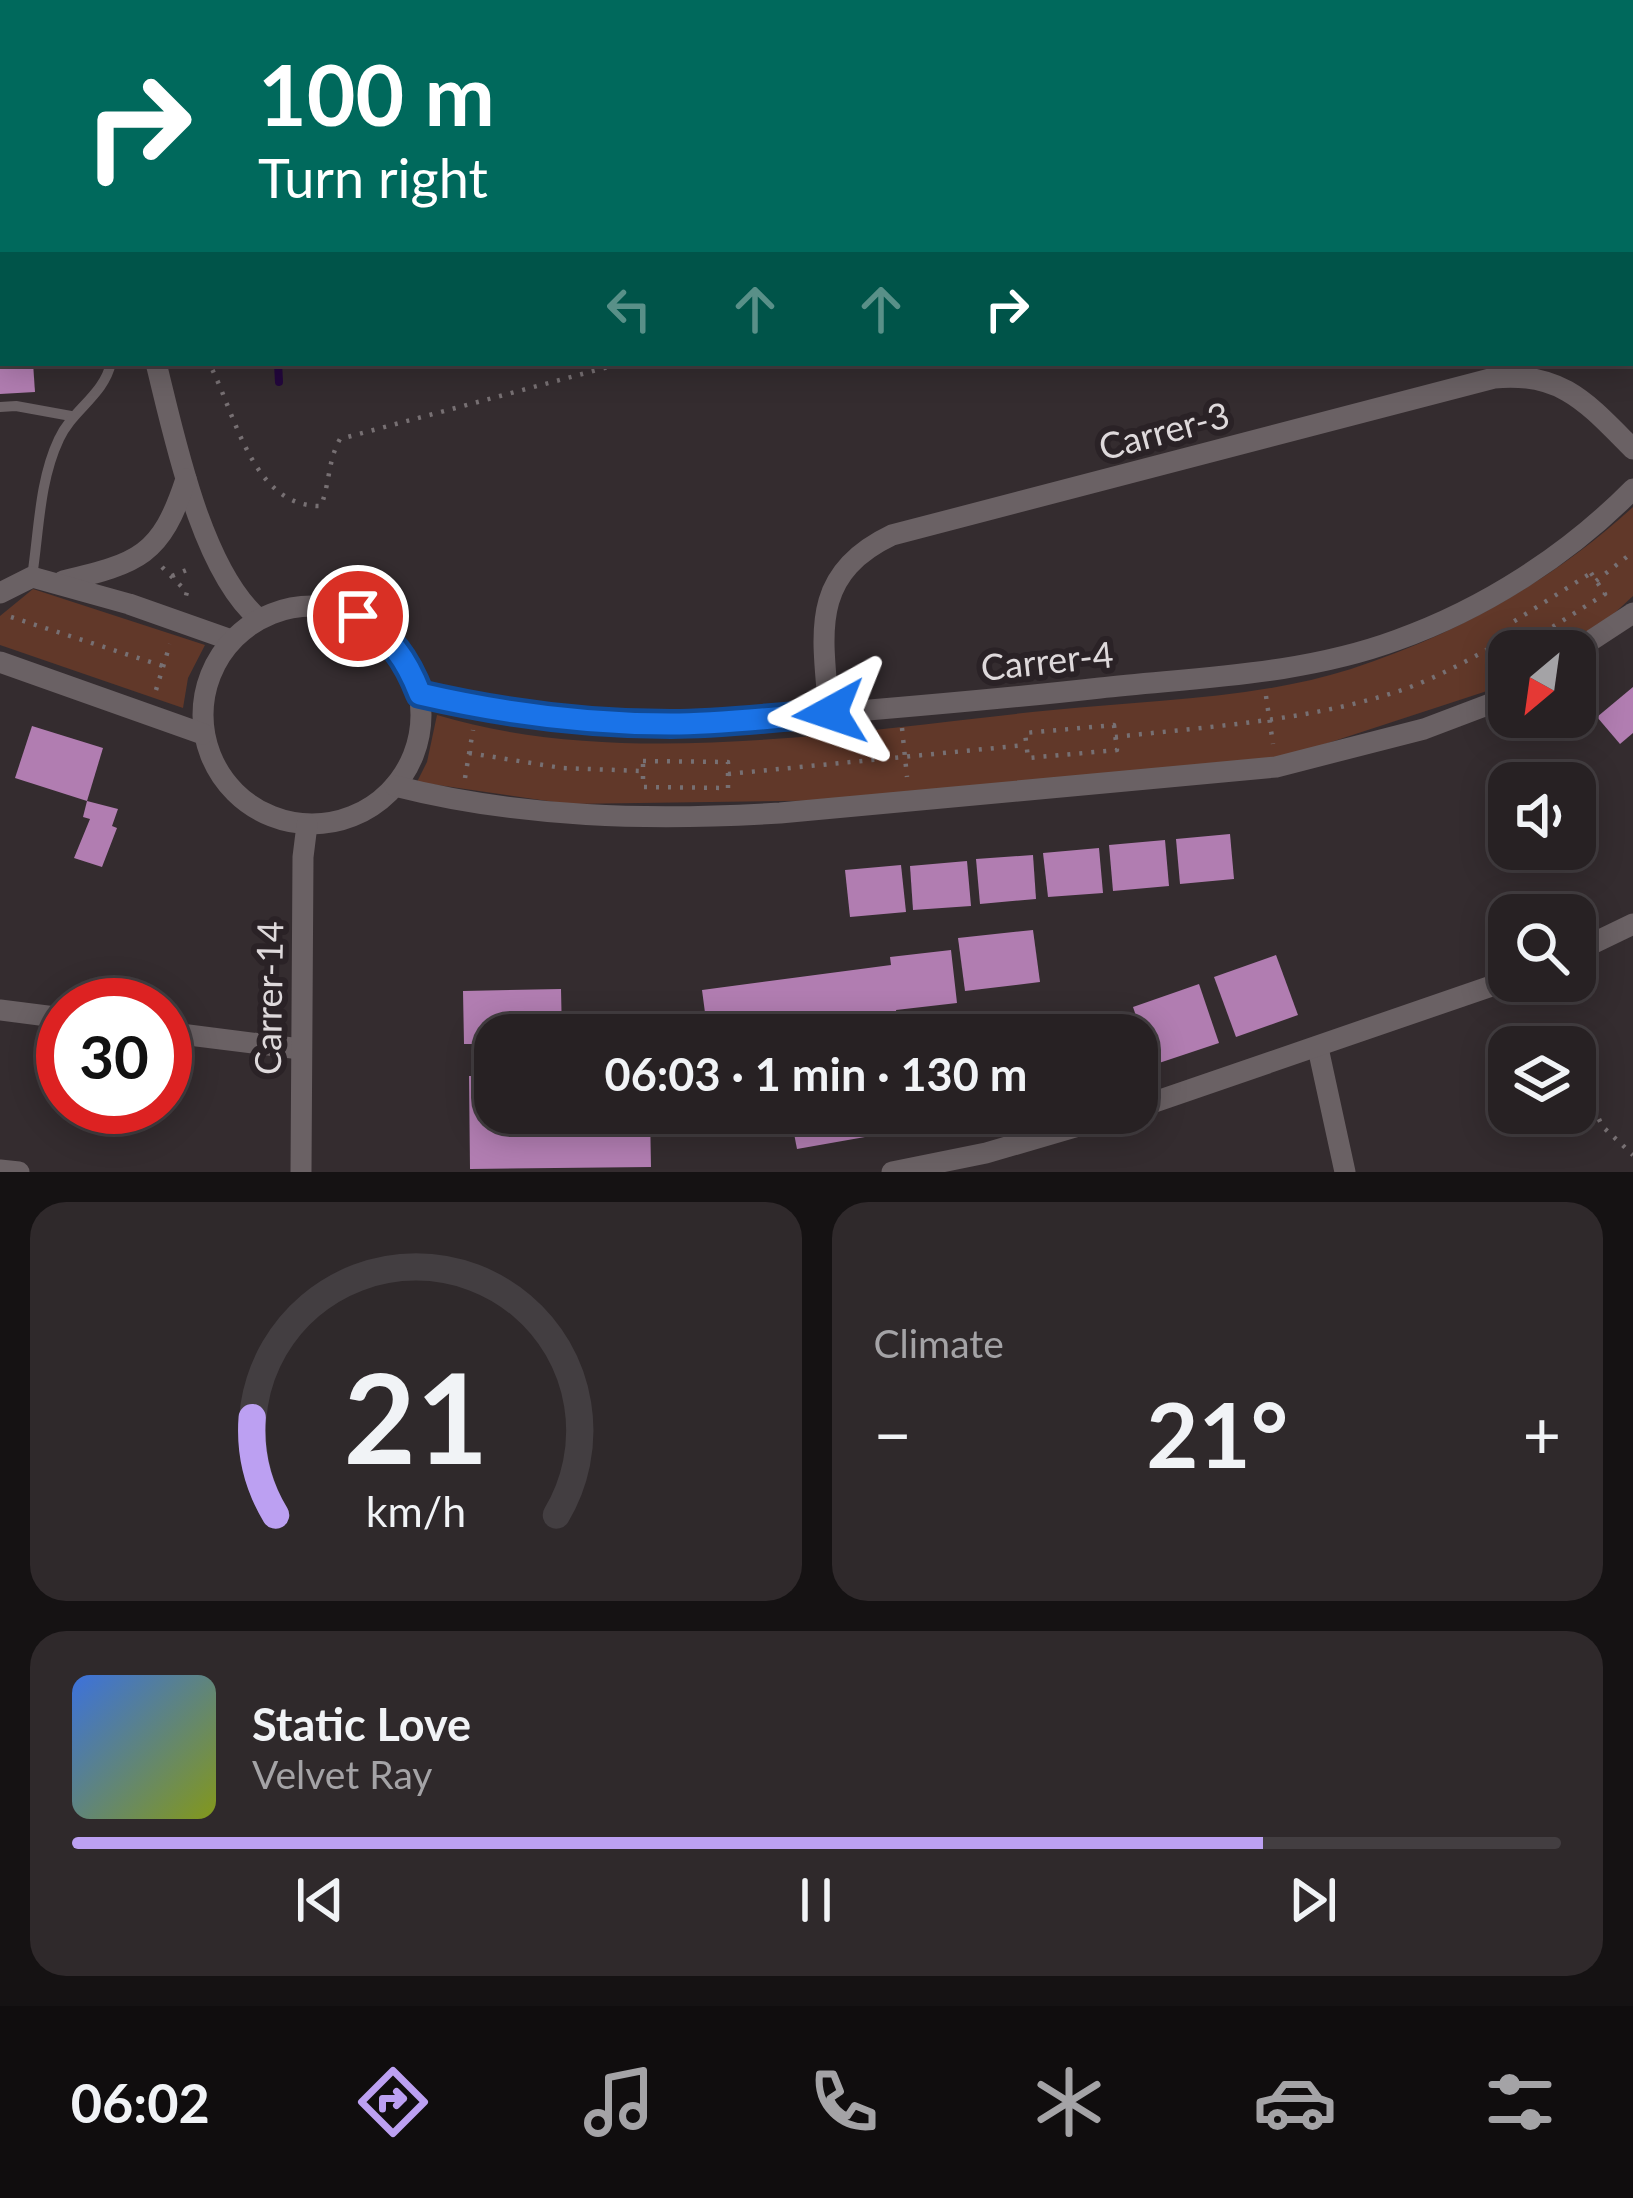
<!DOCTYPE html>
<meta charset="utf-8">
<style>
body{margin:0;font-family:Lato,sans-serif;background:#2f292b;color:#f1f3f6;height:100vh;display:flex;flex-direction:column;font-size:45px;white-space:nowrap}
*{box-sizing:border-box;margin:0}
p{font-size:39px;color:#a4a3a6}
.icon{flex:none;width:66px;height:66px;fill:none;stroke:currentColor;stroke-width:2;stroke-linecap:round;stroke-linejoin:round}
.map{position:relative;height:1172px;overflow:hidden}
.side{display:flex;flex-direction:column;gap:30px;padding:30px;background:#151213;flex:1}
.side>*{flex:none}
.hud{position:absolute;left:0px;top:0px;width:1635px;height:366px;box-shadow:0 6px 30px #0003,0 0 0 3px #433e41;background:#00695c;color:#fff;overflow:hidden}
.needle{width:78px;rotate:209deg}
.tools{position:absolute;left:1488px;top:630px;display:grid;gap:24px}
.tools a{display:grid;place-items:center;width:108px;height:108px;border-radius:24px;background:#272123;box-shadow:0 6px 30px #0003,0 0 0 3px #433e41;font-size:60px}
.speed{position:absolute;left:36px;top:978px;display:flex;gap:24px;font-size:60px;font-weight:700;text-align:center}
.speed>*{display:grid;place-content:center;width:156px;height:156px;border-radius:50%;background:#272123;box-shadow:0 6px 30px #0003,0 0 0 3px #433e41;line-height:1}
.speed .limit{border:18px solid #d22;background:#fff;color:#111}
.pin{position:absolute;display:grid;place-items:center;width:102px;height:102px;color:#fff;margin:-51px;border:6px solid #fff;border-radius:50%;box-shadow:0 3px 12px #0007}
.me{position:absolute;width:132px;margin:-66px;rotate:265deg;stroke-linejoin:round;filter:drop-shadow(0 0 9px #0008)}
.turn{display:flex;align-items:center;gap:42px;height:252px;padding:0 60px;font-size:54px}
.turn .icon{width:156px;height:156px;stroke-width:2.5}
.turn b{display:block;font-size:84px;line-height:102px}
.lanes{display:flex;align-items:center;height:114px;padding:0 60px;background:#0003;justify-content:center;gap:60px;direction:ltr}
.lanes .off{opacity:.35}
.big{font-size:90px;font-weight:700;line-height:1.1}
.side .widget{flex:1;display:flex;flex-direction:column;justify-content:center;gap:18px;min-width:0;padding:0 42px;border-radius:36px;background:#2f292b}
.side .dial{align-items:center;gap:0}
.dial svg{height:312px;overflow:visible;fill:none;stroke:#433e41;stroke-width:7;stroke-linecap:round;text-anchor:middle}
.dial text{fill:#f1f3f6;stroke:none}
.song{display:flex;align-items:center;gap:36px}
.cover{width:144px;height:144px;border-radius:18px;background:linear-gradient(135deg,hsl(220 70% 55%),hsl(70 70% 35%))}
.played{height:12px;border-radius:6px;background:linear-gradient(90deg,#bca0f2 80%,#433e41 80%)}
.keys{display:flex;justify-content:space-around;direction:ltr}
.heat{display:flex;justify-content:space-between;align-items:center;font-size:66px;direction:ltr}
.side .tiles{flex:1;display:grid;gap:30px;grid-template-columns:1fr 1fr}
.widget:last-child{grid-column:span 2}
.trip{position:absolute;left:474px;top:1014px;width:684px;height:120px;border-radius:36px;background:#272123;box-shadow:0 6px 30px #0003,0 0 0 3px #433e41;font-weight:700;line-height:120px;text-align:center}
.menu{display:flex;height:192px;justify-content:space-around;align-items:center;background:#100d0e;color:#a4a3a6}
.menu .icon{width:84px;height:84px}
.menu .on{color:#bca0f2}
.menu b{font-size:54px;color:#f1f3f6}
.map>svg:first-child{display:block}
</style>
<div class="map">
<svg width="1633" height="1172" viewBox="0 0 1633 1172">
<rect width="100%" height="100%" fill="#342c2f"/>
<!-- green -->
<g fill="#613829">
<path d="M1633 507V596L1607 620 1554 651H1509V678L1484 692 1273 761 863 800 568 804 417 782 427 762 437 715C625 772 860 729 1053 710 1151 700 1257 699 1351 669 1456 635 1552 581 1633 507Z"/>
<polygon points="33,589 205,645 188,678 183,708 0,645 0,616"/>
</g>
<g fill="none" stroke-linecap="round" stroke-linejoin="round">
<!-- stream -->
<g stroke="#23073d" stroke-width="8">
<polyline points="429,3 430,0"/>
<polyline points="278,363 279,382"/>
</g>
</g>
<!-- building -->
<g fill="#b17db1">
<polygon points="0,363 33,363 35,392 0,394"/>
<polygon points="1633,687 1633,733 1620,744 1597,717"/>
<polygon points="32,726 103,748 87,801 15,778"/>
<polygon points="87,801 118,809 112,826 117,828 102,867 74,858 90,819 83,817"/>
<polygon points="1230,834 1234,879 1180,884 1176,839"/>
<polygon points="1165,840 1169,886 1113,891 1109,845"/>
<polygon points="1099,848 1103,893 1048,897 1043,853"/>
<polygon points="1033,855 1036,899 980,904 976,859"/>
<polygon points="967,861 971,906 913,910 910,866"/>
<polygon points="901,865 906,912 850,917 845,870"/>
<polygon points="1033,930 1040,982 965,991 958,938"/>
<polygon points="951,950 957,1003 896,1010 897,1016 760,1035 708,1035 702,990 891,965 890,957"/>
<polygon points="1276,955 1298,1015 1236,1037 1214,977"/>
<polygon points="1199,984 1219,1043 1153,1065 1133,1007"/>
<polygon points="561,989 562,1035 495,1035 495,1044 464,1044 463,991"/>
<polygon points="1114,1012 1122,1035 1049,1035 1048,1034"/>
<polygon points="469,1076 495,1076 495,1113 650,1113 651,1167 470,1169"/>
<polygon points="790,1113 860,1113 865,1137 797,1149"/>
<polygon points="882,1113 952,1113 953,1120 886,1133"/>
</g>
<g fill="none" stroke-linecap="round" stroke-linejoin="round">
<!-- path -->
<g stroke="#777073" stroke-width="4.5" stroke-dasharray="3 9" stroke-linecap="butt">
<polyline points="1632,120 1633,120"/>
<path d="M203 363 212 369C237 420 254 507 321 506 330 482 328 460 340 439L623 363"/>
<polyline points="162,567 187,592 185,599"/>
<polygon points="1591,573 1605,594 1527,643 1513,622"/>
<polyline points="172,576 194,567"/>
<polyline points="1596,581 1633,552"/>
<polyline points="11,617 163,666"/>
<polyline points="156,690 170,644"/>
<polyline points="1266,696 1273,744"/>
<polygon points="1114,725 1117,750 1028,758 1025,733"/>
<polyline points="902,728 907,777"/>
<path d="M1115 737C1212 726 1309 721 1402 690 1442 676 1482 653 1519 631"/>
<polyline points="469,753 562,768 642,771"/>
<polygon points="643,761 728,762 728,788 643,787"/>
<polyline points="728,774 1026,745"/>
<polyline points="465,778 473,730"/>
<polyline points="1550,1047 1561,1047"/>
<polyline points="1497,1052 1506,1065 1509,1064"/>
<polyline points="1575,1064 1602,1126 1633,1155"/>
</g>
<!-- lane -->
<g stroke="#6a6164" stroke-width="10">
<polyline points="0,100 3,106"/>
<polyline points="0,407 16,406 71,416"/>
<path d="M32 577C39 532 39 481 59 439 72 410 104 395 111 363"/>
</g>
<!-- street -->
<g stroke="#6a6164" stroke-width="21">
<polyline points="61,0 62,3"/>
<path d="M156 363C174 435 201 570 259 619"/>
<path d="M63 581C139 563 161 556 186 479"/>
<polyline points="0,593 32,577 129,604 231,640"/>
<circle cx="312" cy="715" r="109"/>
<polyline points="1575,651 1633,613"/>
<polyline points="0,662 203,734"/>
<path d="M420 695C488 710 558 719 628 724 688 727 749 719 810 715 907 707 1003 699 1100 688 1200 677 1302 675 1397 640 1484 609 1568 555 1633 489"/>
<path d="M829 713C823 635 808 575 892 535L1494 378C1562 371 1588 404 1633 449"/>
<path d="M395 786C521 818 651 821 780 813L1276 767 1424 729 1490 704 1509 692"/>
<polyline points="1575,952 1633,924"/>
<polyline points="0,1010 63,1018"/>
<polyline points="165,1032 300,1049"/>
<polyline points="1318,1048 1345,1172"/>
<polyline points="1137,1108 1509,980"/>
<polyline points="0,1170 19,1172"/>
<polyline points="301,1172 303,857 307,825"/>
<polyline points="892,1172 986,1153 1123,1113"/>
</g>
</g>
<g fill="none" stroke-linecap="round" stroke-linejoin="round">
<!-- route casing -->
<g stroke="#114b97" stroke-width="30">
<path id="route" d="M358 616C391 638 406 658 420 694 502 713 587 724 671 724 723 724 777 717 830 713"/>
</g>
<!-- route -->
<use href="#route" stroke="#1a73e8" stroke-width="21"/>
</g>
<g text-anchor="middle" stroke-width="12" stroke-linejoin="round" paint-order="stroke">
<!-- street labels -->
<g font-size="36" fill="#ded9db" stroke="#2a2226">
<text transform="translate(1164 431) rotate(-15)" y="13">Carrer-3</text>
<text transform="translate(1047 661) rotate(-6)" y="13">Carrer-4</text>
<text transform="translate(269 998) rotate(-89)" y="13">Carrer-14</text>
</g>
</g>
</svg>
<div class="tools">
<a><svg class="needle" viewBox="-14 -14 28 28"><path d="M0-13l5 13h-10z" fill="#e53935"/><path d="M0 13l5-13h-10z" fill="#a4a3a6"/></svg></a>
<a><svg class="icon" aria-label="sound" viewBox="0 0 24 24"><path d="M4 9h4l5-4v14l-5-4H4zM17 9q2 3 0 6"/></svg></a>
<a><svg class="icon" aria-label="search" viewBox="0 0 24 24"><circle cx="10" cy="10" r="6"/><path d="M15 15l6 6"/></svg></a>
<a><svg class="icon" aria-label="layers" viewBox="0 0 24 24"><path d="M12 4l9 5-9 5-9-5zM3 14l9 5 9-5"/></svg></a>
</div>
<div class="speed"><div class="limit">30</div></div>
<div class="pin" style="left:358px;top:616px;background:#d93025"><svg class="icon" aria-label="arrive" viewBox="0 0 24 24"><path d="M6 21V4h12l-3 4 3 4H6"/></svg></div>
<svg class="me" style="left:830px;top:713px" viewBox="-20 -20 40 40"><path d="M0-17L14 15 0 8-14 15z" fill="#1a73e8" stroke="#fff" stroke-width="4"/></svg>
<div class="trip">06:03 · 1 min · 130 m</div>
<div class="hud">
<div class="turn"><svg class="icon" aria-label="right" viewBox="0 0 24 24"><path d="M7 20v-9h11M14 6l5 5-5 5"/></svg><div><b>100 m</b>Turn right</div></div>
<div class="lanes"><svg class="icon off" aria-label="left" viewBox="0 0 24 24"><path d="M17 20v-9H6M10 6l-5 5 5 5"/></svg><svg class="icon off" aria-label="ahead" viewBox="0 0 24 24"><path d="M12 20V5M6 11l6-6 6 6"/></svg><svg class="icon off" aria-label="ahead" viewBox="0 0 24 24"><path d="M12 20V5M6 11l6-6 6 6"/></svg><svg class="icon" aria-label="right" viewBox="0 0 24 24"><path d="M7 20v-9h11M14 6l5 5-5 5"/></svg></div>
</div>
</div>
<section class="side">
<div class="tiles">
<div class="widget dial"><svg viewBox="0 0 100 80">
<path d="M14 69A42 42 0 1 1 86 69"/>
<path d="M14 69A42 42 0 0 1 8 44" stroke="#bca0f2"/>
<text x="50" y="56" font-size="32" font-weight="700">21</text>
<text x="50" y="72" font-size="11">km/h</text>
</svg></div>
<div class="widget"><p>Climate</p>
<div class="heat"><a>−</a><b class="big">21°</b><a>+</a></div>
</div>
<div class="widget">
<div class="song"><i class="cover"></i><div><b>Static Love</b><p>Velvet Ray</p></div></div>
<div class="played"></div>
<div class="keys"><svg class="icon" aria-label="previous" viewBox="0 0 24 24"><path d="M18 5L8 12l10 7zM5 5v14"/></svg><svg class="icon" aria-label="pause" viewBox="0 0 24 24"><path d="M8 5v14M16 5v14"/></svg><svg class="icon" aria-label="next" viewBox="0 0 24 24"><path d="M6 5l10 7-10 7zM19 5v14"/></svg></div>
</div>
</div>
</section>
<nav class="menu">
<b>06:02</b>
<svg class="icon on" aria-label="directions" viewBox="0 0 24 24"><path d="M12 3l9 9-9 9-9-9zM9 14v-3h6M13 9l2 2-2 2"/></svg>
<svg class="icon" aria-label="music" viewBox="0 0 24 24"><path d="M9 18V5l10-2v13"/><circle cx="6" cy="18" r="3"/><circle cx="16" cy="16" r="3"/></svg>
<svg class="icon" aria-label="phone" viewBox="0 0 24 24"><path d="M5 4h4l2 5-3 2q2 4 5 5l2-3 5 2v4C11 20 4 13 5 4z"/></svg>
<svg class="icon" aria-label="climate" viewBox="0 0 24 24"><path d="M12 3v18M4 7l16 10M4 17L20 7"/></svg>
<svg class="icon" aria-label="car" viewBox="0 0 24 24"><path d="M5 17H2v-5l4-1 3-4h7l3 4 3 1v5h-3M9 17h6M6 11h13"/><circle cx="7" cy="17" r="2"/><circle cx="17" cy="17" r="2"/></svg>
<svg class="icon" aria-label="filters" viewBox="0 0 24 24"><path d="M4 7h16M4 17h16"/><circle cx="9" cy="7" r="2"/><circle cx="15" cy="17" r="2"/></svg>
</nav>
